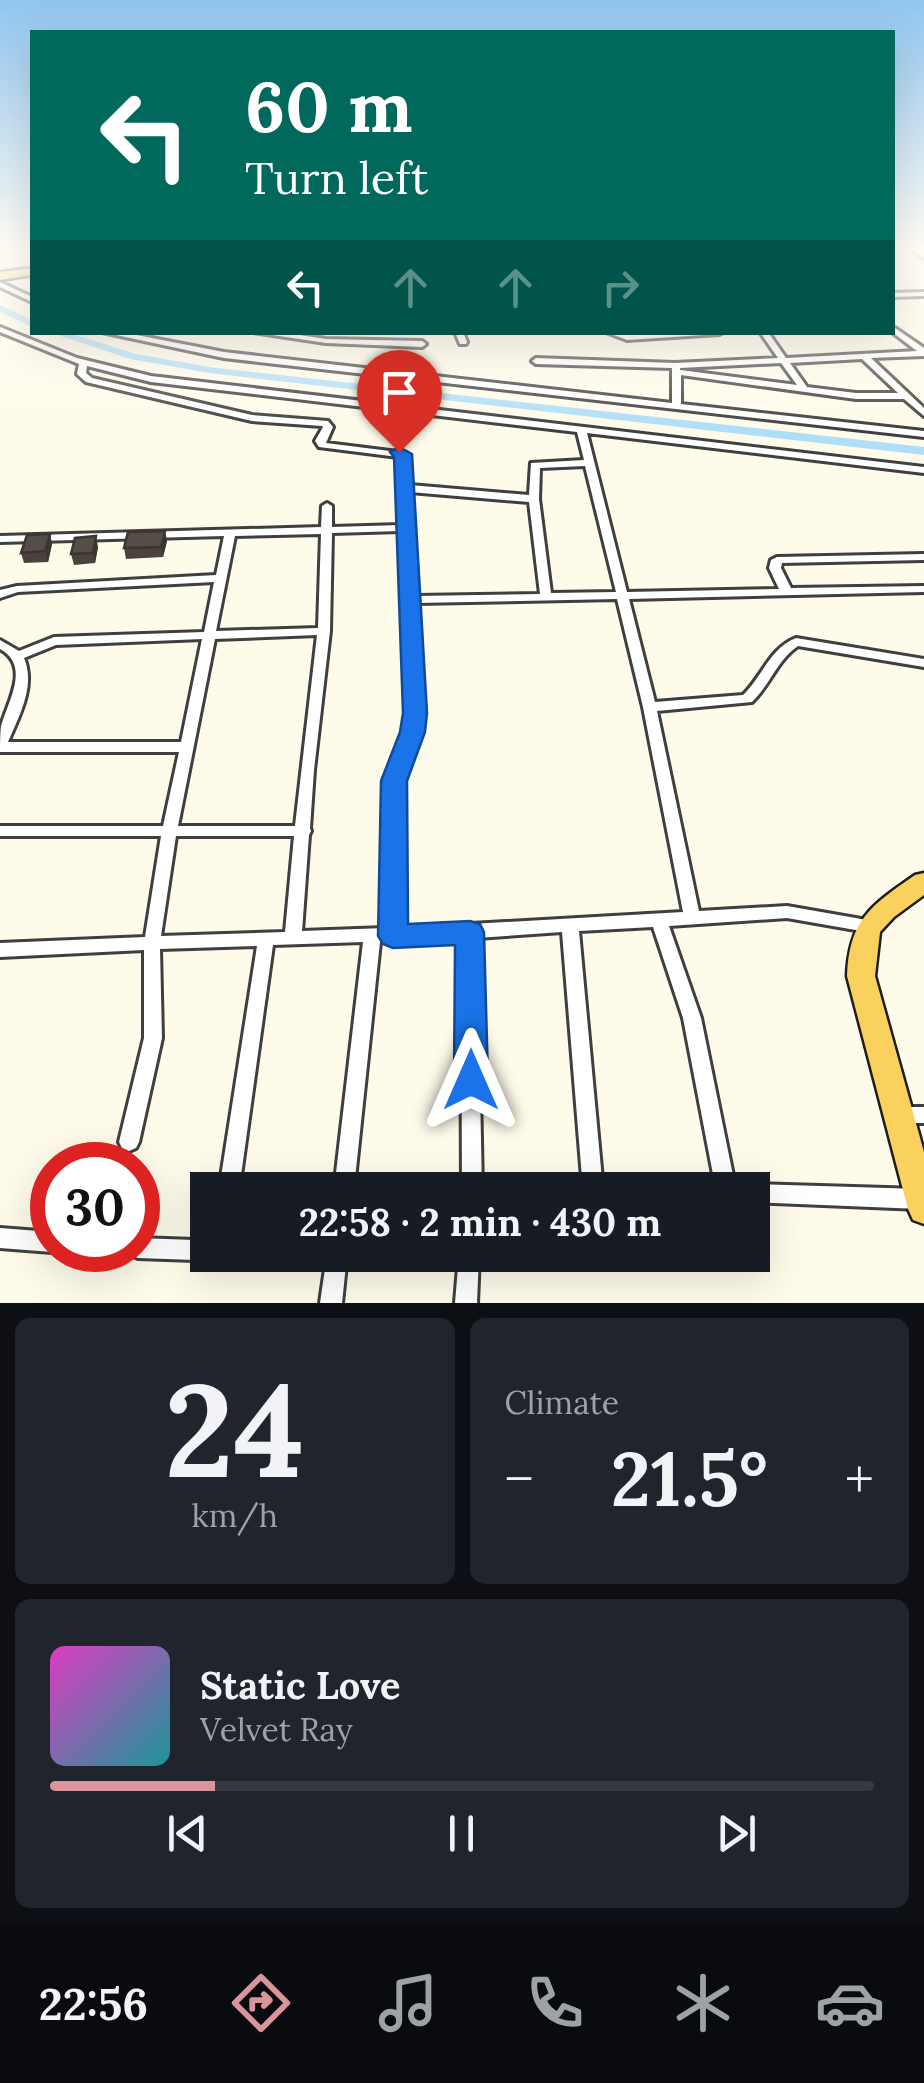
<!DOCTYPE html>
<meta charset="utf-8">
<style>
body{margin:0;font-family:Lora,serif;background:#20242c;color:#f1f3f6;height:100vh;display:flex;flex-direction:column;font-size:38px;white-space:nowrap}
*{box-sizing:border-box;margin:0}
p{font-size:32px;color:#9ea1a6}
.icon{flex:none;width:55px;height:55px;fill:none;stroke:currentColor;stroke-width:2;stroke-linecap:round;stroke-linejoin:round}
.map{position:relative;height:1303px;overflow:hidden}
.drawer{display:flex;flex-direction:column;gap:15px;padding:15px;background:#0d0f14;flex:1}
.drawer>*{flex:none}
.hud{position:absolute;left:30px;top:30px;width:865px;height:305px;border-radius:0px;box-shadow:0 10px 40px #0002;background:#00695c;color:#fff;overflow:hidden}
.speed{position:absolute;left:30px;top:1142px;display:flex;gap:20px;font-size:50px;font-weight:700;text-align:center}
.speed>*{display:grid;place-content:center;width:130px;height:130px;border-radius:50%;background:#171b24;box-shadow:0 10px 40px #0002;line-height:1}
.speed .limit{border:15px solid #d22;background:#fff;color:#111}
.pin{position:absolute;display:grid;place-items:center;width:85px;height:85px;color:#fff;margin:-102px -42px;border-radius:50% 50% 50% 0;rotate:-45deg;box-shadow:0 0 10px #0007}
.pin .icon{rotate:45deg}
.me{position:absolute;width:110px;margin:-55px;rotate:0deg;stroke-linejoin:round;filter:drop-shadow(0 0 8px #0008)}
.turn{display:flex;align-items:center;gap:35px;height:210px;padding:0 50px;font-size:45px}
.turn .icon{width:130px;height:130px;stroke-width:2.5}
.turn b{display:block;font-size:70px;line-height:85px}
.lanes{display:flex;align-items:center;height:95px;padding:0 50px;background:#0003;justify-content:center;gap:50px;direction:ltr}
.lanes .off{opacity:.35}
.big{font-size:75px;font-weight:700;line-height:1.1}
.drawer .widget{flex:1;display:flex;flex-direction:column;justify-content:center;gap:15px;min-width:0;padding:0 35px;border-radius:15px;background:#20242c}
.drawer .dial{align-items:center;gap:0}
.dial b{font-size:130px;line-height:1}
.song{display:flex;align-items:center;gap:30px}
.cover{width:120px;height:120px;border-radius:15px;background:linear-gradient(135deg,hsl(310 70% 55%),hsl(180 70% 35%))}
.played{height:10px;border-radius:5px;background:linear-gradient(90deg,#da959c 20%,#363941 20%)}
.keys{display:flex;justify-content:space-around;direction:ltr}
.heat{display:flex;justify-content:space-between;align-items:center;font-size:55px;direction:ltr}
.drawer .tiles{flex:1;display:grid;gap:15px;grid-template-columns:1fr 1fr}
.widget:last-child{grid-column:span 2}
.trip{position:absolute;left:190px;top:1172px;width:580px;height:100px;border-radius:0px;background:#171b24;box-shadow:0 10px 40px #0002;font-weight:700;line-height:100px;text-align:center}
.tabs{display:flex;height:160px;justify-content:space-around;align-items:center;background:#090b0e;color:#9ea1a6}
.tabs .icon{width:70px;height:70px}
.tabs .selected{color:#da959c}
.tabs b{font-size:45px;color:#f1f3f6}
.map>svg:first-child{display:block}
</style>
<div class="map">
<svg width="924" height="1303" viewBox="0 0 924 1303">
<rect width="100%" height="100%" fill="#fffbeb"/>
<g fill="none" stroke-linecap="round" stroke-linejoin="round">
<!-- canal -->
<g fill="#afdef7" fill-rule="evenodd">
<polygon points="0,305 32,320 32,327 0,312"/>
<polygon points="49,332 66,332 136,354 209,367 924,447 924,455 209,373 130,359"/>
</g>
<!-- street casing -->
<g stroke="#3f3f3f" stroke-width="6">
<g id="street">
<polygon points="911,248 919,248 924,253 924,259"/>
<polygon points="0,282 32,297 32,302 0,287"/>
<polygon points="924,292 924,296 892,297 892,293"/>
<path d="M892 326 924 348V356L871 358 924 408V416L904 399H856L681 375V404L924 431V437L224 358 102 332H121L224 352 672 403V368L536 364 532 361 536 358 675 363 778 358 760 332H768L786 358 917 351 892 332ZM862 359 898 393H856L807 387 790 363ZM781 363 797 385 680 370V368Z"/>
<path d="M0 327 77 358 151 376 924 467V473L587 433 627 592 779 589 769 568 771 560 777 557 924 554V560L782 563 781 568 791 588 924 586V592L629 599 655 702 743 695C763 676 769 649 796 638L924 659V667L798 646C777 660 770 685 752 702L657 711 699 911 787 906 867 920 873 922 875 926 873 930 867 932 787 918 669 926 701 1018 736 1190H716L683 1018 653 927 579 931 603 1190H583L562 932 477 938 482 1190H462L461 939 380 942 355 1179 405 1181 412 1183 415 1190H334L363 942 273 945 239 1190H219L257 946 160 949 162 1038 139 1142 136 1148 129 1151 122 1148 119 1142 144 1038V950L0 957V943L145 937 161 836H0V826H163L179 752H0C0 743 0 734 1 726 8 701 31 666 0 649V640L19 651 54 637 204 632 214 582 18 592 0 598V590L17 586 216 575 224 536 0 542V536L321 527 322 506 327 503 332 506V527L401 525 398 457 319 447 315 441 323 427 322 426 252 421 86 382 77 374 79 364 0 332ZM87 366 151 382 577 432 584 460 531 463 529 495 410 485 406 453 326 443 333 427 328 421 252 415 92 378 86 373ZM585 466 616 592 551 593 539 499 540 468ZM410 492 529 502 540 594 415 596 413 528ZM401 531 408 713 405 732 387 781 385 928 302 931 309 835 311 831 310 828 314 770 330 631 332 533ZM321 534 318 628 216 631 235 536ZM617 599 643 707 683 912 401 928V781L419 732 422 713 416 603ZM317 635 295 826H178L215 639ZM202 639 181 742H8C19 716 36 686 24 658L56 645ZM176 836H294L285 932 161 936Z"/>
<polygon points="253,332 280,332 326,339 422,341 426,344 422,347 326,343"/>
<polygon points="455,332 463,332 467,342 466,344 460,344"/>
<polygon points="606,332 619,332 628,335 723,332 719,334 627,340"/>
<polygon points="897,1107 924,1107 924,1123 897,1123 890,1121 888,1115 890,1109"/>
<polygon points="752,1184 920,1189 924,1191 924,1207 920,1209 752,1202 752,1190 743,1190 745,1186"/>
<polygon points="0,1228 52,1232 52,1250 57,1250 52,1252 0,1248"/>
<polygon points="208,1234 208,1255 195,1260 138,1258 131,1255 129,1250 138,1250 138,1238 194,1240"/>
<polygon points="327,1255 347,1255 342,1303 320,1303"/>
<polygon points="459,1255 479,1255 477,1303 455,1303"/>
</g>
</g>
<!-- primary casing -->
<g stroke="#1d1d1d" stroke-width="5">
<g id="primary">
<polygon points="32,268 32,275 0,280 0,272"/>
<path d="M924 873V895L894 917 880 932 875 976 924 1152V1224L913 1220 908 1209 847 976C849 919 872 905 915 875Z"/>
</g>
</g>
<!-- street -->
<use href="#street" fill="#fff" fill-rule="evenodd"/>
<!-- primary -->
<use href="#primary" fill="#fbd15e" fill-rule="evenodd"/>
</g>
<!-- wall -->
<g fill="#49423e">
<polygon points="50,534 52,544 48,562 24,563 21,553"/>
<polygon points="167,541 163,557 126,559 124,548"/>
<polygon points="98,547 95,563 74,565 71,554"/>
</g>
<!-- shaded-wall -->
<g fill="#3c3632">
<polygon points="165,531 167,541 163,557 161,547"/>
<polygon points="50,534 52,544 48,562 45,551"/>
<polygon points="96,536 98,547 95,563 93,553"/>
</g>
<!-- building -->
<g fill="#554d48" stroke="#3c3632" stroke-width="2.5">
<polygon points="165,531 161,547 124,548 128,532"/>
<polygon points="50,534 45,551 21,553 27,535"/>
<polygon points="96,536 93,553 71,554 75,538"/>
</g>
<!-- sky -->
<linearGradient id="sky" x2="0" y2="1"><stop stop-color="#91c5ee"/><stop offset="0.58" stop-color="#fffdf6"/><stop offset="1" stop-color="#fffdf6" stop-opacity="0"/></linearGradient>
<rect width="924" height="430" fill="url(#sky)"/>
<!-- route -->
<polygon fill="#1a73e8" stroke="#114b97" stroke-width="2.5" points="399,447 412,454 427,713 425,732 407,781 408,924 470,921 480,924 484,932 488,1080 483,1090 471,1094 459,1090 454,1080 455,945 393,948 383,944 378,936 381,781 400,732 403,713 394,457 390,452"/>
</svg>
<div class="speed"><div class="limit">30</div></div>
<div class="pin" style="left:399px;top:452px;background:#d93025"><svg class="icon" aria-label="arrive" viewBox="0 0 24 24"><path d="M6 21V4h12l-3 4 3 4H6"/></svg></div>
<svg class="me" style="left:471px;top:1080px" viewBox="-20 -20 40 40"><path d="M0-17L14 15 0 8-14 15z" fill="#1a73e8" stroke="#fff" stroke-width="4"/></svg>
<div class="trip">22:58 · 2 min · 430 m</div>
<div class="hud">
<div class="turn"><svg class="icon" aria-label="left" viewBox="0 0 24 24"><path d="M17 20v-9H6M10 6l-5 5 5 5"/></svg><div><b>60 m</b>Turn left</div></div>
<div class="lanes"><svg class="icon" aria-label="left" viewBox="0 0 24 24"><path d="M17 20v-9H6M10 6l-5 5 5 5"/></svg><svg class="icon off" aria-label="ahead" viewBox="0 0 24 24"><path d="M12 20V5M6 11l6-6 6 6"/></svg><svg class="icon off" aria-label="ahead" viewBox="0 0 24 24"><path d="M12 20V5M6 11l6-6 6 6"/></svg><svg class="icon off" aria-label="right" viewBox="0 0 24 24"><path d="M7 20v-9h11M14 6l5 5-5 5"/></svg></div>
</div>
</div>
<section class="drawer">
<div class="tiles">
<div class="widget dial"><b>24</b><p>km/h</p></div>
<div class="widget"><p>Climate</p>
<div class="heat"><a>−</a><b class="big">21.5°</b><a>+</a></div>
</div>
<div class="widget">
<div class="song"><i class="cover"></i><div><b>Static Love</b><p>Velvet Ray</p></div></div>
<div class="played"></div>
<div class="keys"><svg class="icon" aria-label="previous" viewBox="0 0 24 24"><path d="M18 5L8 12l10 7zM5 5v14"/></svg><svg class="icon" aria-label="pause" viewBox="0 0 24 24"><path d="M8 5v14M16 5v14"/></svg><svg class="icon" aria-label="next" viewBox="0 0 24 24"><path d="M6 5l10 7-10 7zM19 5v14"/></svg></div>
</div>
</div>
</section>
<nav class="tabs">
<b>22:56</b>
<svg class="icon selected" aria-label="directions" viewBox="0 0 24 24"><path d="M12 3l9 9-9 9-9-9zM9 14v-3h6M13 9l2 2-2 2"/></svg>
<svg class="icon" aria-label="music" viewBox="0 0 24 24"><path d="M9 18V5l10-2v13"/><circle cx="6" cy="18" r="3"/><circle cx="16" cy="16" r="3"/></svg>
<svg class="icon" aria-label="phone" viewBox="0 0 24 24"><path d="M5 4h4l2 5-3 2q2 4 5 5l2-3 5 2v4C11 20 4 13 5 4z"/></svg>
<svg class="icon" aria-label="climate" viewBox="0 0 24 24"><path d="M12 3v18M4 7l16 10M4 17L20 7"/></svg>
<svg class="icon" aria-label="car" viewBox="0 0 24 24"><path d="M5 17H2v-5l4-1 3-4h7l3 4 3 1v5h-3M9 17h6M6 11h13"/><circle cx="7" cy="17" r="2"/><circle cx="17" cy="17" r="2"/></svg>
</nav>
